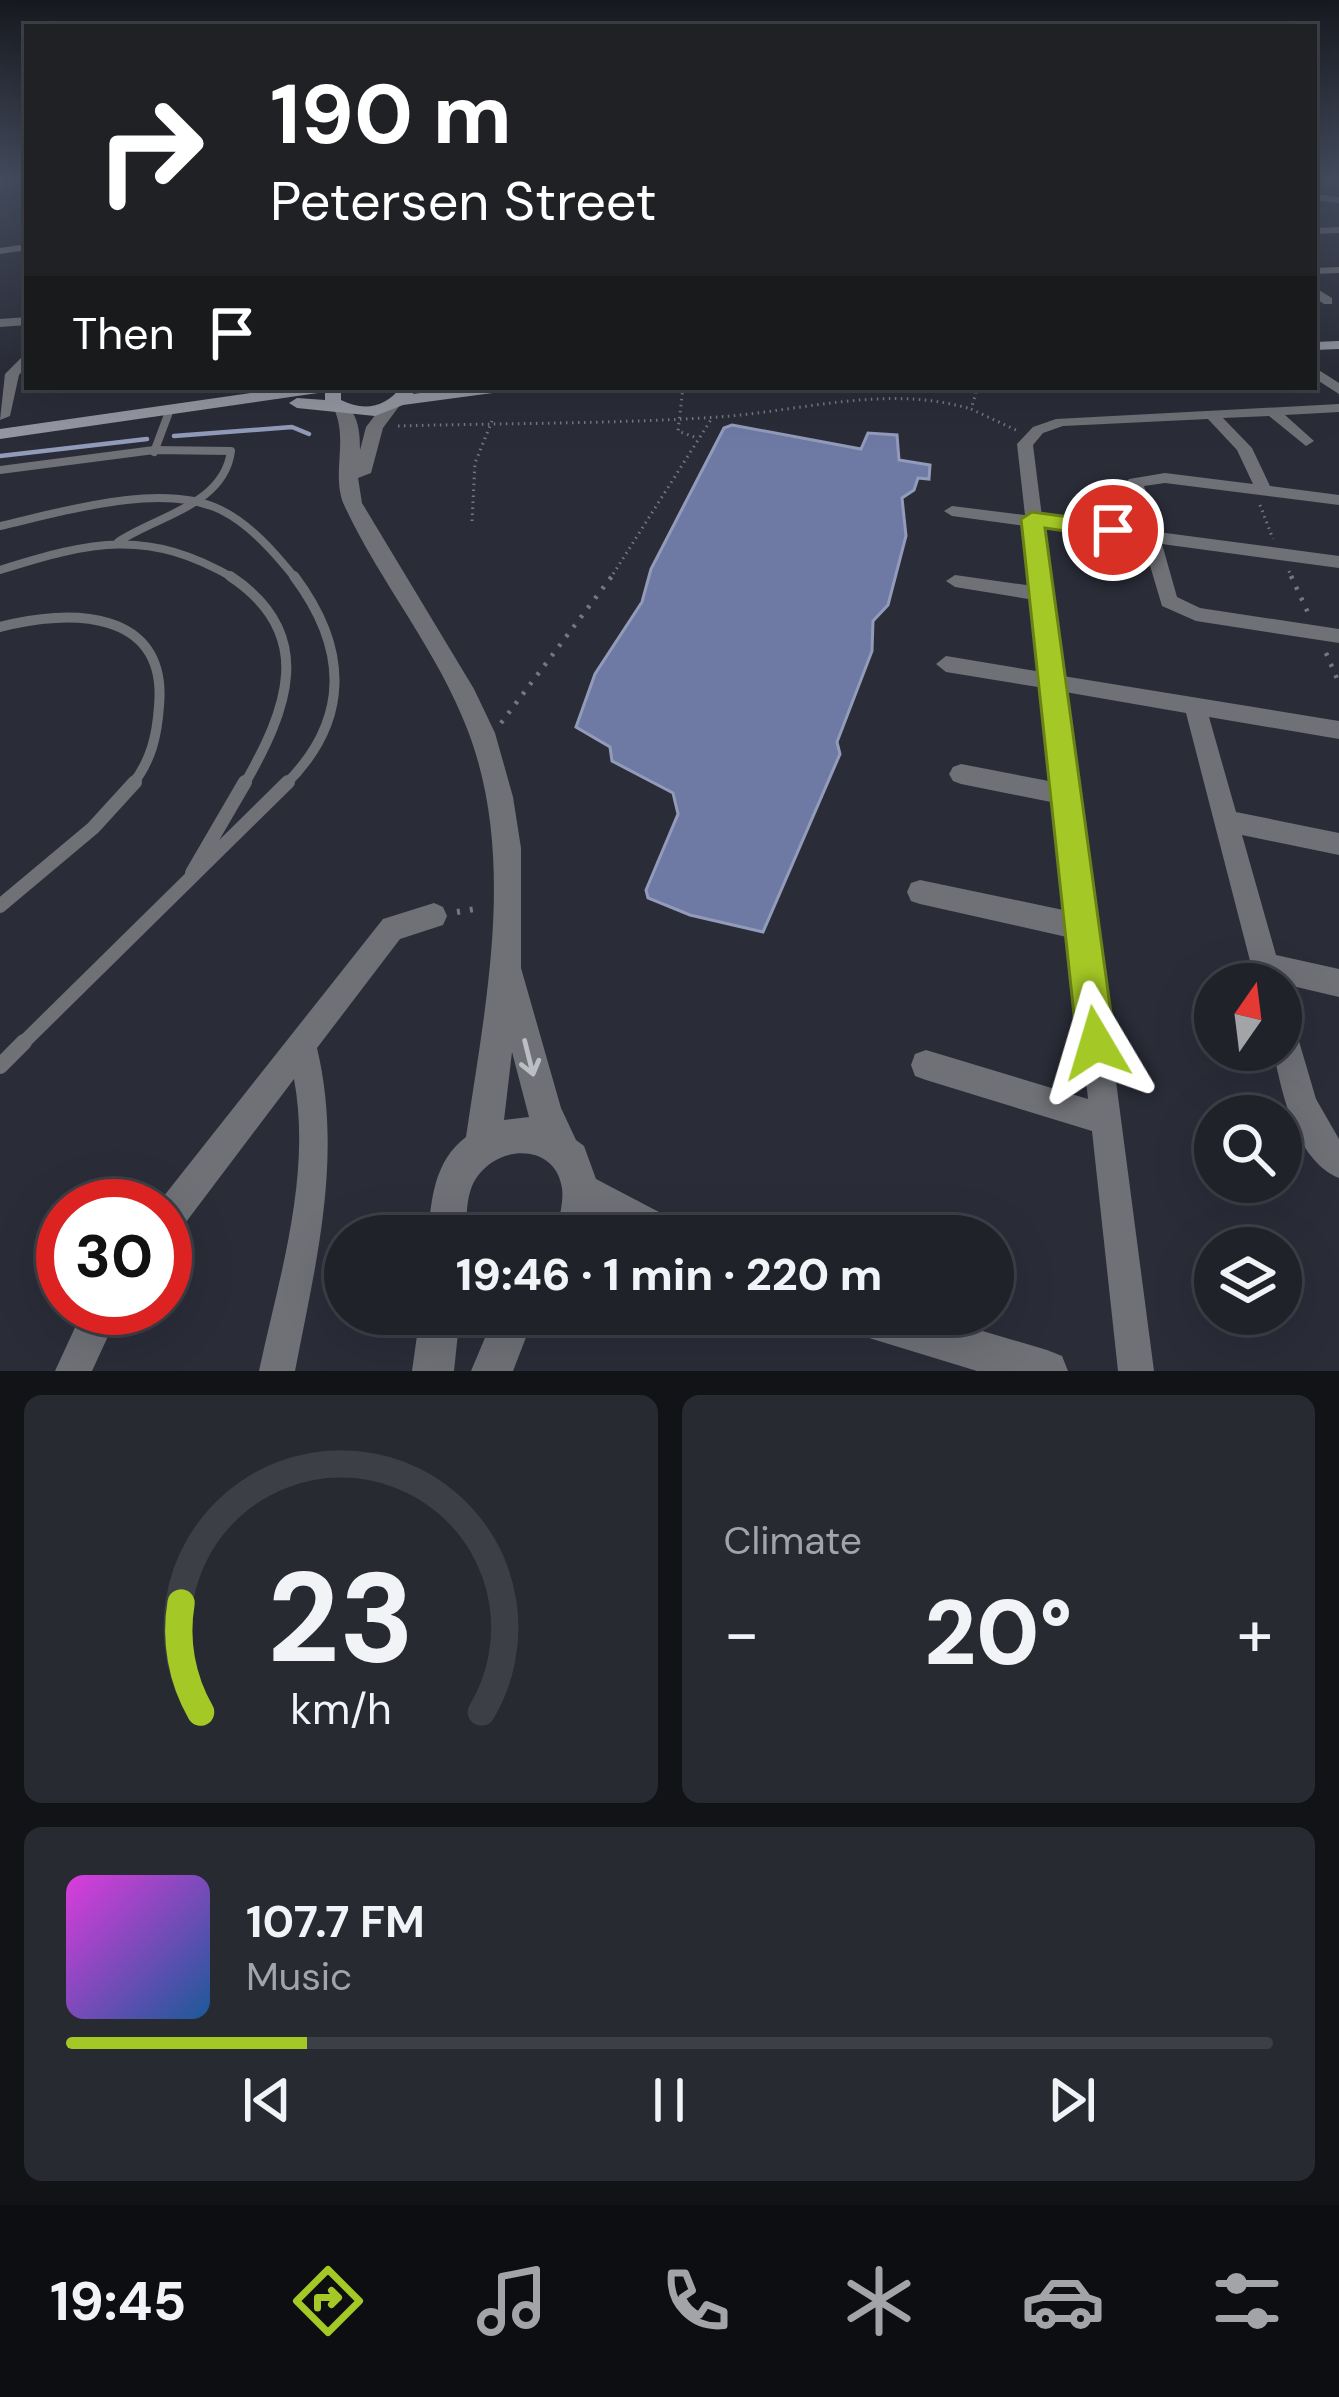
<!DOCTYPE html>
<meta charset="utf-8">
<style>
body{margin:0;font-family:"DM Sans",sans-serif;background:#282a32;color:#f1f3f6;height:100vh;display:flex;flex-direction:column;font-size:45px;white-space:nowrap}
*{box-sizing:border-box;margin:0}
p{font-size:39px;color:#a2a4a8}
.icon{flex:none;width:66px;height:66px;fill:none;stroke:currentColor;stroke-width:2;stroke-linecap:round;stroke-linejoin:round}
.map{position:relative;height:1371px;overflow:hidden}
.sheet{display:flex;flex-direction:column;gap:24px;padding:24px;background:#121317;flex:1}
.sheet>*{flex:none}
.banner{position:absolute;left:24px;top:24px;width:1293px;height:366px;border-radius:0px;box-shadow:0 12px 48px #0002,0 0 0 3px #3d3f47;background:#202124;color:#fff;overflow:hidden}
.needle{width:78px;rotate:14deg}
.controls{position:absolute;left:1194px;top:963px;display:grid;gap:24px}
.controls a{display:grid;place-items:center;width:108px;height:108px;border-radius:50%;background:#20222a;box-shadow:0 12px 48px #0002,0 0 0 3px #3d3f47;font-size:60px}
.speed{position:absolute;left:36px;top:1179px;display:flex;gap:24px;font-size:60px;font-weight:700;text-align:center}
.speed>*{display:grid;place-content:center;width:156px;height:156px;border-radius:50%;background:#20222a;box-shadow:0 12px 48px #0002,0 0 0 3px #3d3f47;line-height:1}
.speed .limit{border:18px solid #d22;background:#fff;color:#111}
.pin{position:absolute;display:grid;place-items:center;width:102px;height:102px;color:#fff;margin:-51px;border:6px solid #fff;border-radius:50%;box-shadow:0 3px 12px #0007}
.me{position:absolute;width:132px;margin:-66px;rotate:353deg;stroke-linejoin:round;filter:drop-shadow(0 0 9px #0008)}
.turn{display:flex;align-items:center;gap:42px;height:252px;padding:0 48px;font-size:54px}
.turn .icon{width:156px;height:156px;stroke-width:2.5}
.turn b{display:block;font-size:84px;line-height:102px}
.then{display:flex;align-items:center;height:114px;padding:0 48px;background:#0003;gap:24px;font-size:45px}
.big{font-size:90px;font-weight:800;line-height:1.1}
.sheet .card{flex:1;display:flex;flex-direction:column;justify-content:center;gap:18px;min-width:0;padding:0 42px;border-radius:18px;background:#282a32}
.sheet .dial{align-items:center;gap:0}
.dial svg{height:312px;overflow:visible;fill:none;stroke:#3d3f47;stroke-width:7;stroke-linecap:round;text-anchor:middle}
.dial text{fill:#f1f3f6;stroke:none}
.song{display:flex;align-items:center;gap:36px}
.cover{width:144px;height:144px;border-radius:18px;background:linear-gradient(135deg,hsl(300 70% 55%),hsl(210 70% 35%))}
.played{height:12px;border-radius:6px;background:linear-gradient(90deg,#a4c825 20%,#3d3f47 20%)}
.keys{display:flex;justify-content:space-around;direction:ltr}
.heat{display:flex;justify-content:space-between;align-items:center;font-size:66px;direction:ltr}
.sheet .tiles{flex:1;display:grid;gap:24px;grid-template-columns:1fr 1fr}
.card:last-child{grid-column:span 2}
.trip{position:absolute;left:324px;top:1215px;width:690px;height:120px;border-radius:60px;background:#20222a;box-shadow:0 12px 48px #0002,0 0 0 3px #3d3f47;font-weight:800;line-height:120px;text-align:center}
.menu{display:flex;height:192px;justify-content:space-around;align-items:center;background:#0d0e11;color:#a2a4a8}
.menu .icon{width:84px;height:84px}
.menu .current{color:#a4c825}
.menu b{font-size:54px;color:#f1f3f6}
.map>svg:first-child{display:block}
</style>
<div class="map">
<svg width="1339" height="1371" viewBox="0 0 1339 1371">
<rect width="100%" height="100%" fill="#2a2d38"/>
<!-- water -->
<polygon fill="#6f7aa4" stroke="#939bbb" stroke-width="3" points="732,425 861,449 868,433 897,435 899,460 930,465 929,479 918,478 914,490 902,498 906,536 888,605 873,621 872,651 837,742 840,754 763,932 690,915 648,898 646,890 678,814 673,793 612,761 610,747 576,727 595,674 642,602 651,569 724,428"/>
<g fill="none" stroke-linecap="round" stroke-linejoin="round">
<!-- stream -->
<g stroke="#939bbb" stroke-width="4.5">
<polyline points="174,436 292,427 309,434"/>
<polyline points="0,456 147,439"/>
</g>
<!-- path-far2 -->
<g stroke="#757781" stroke-width="3" stroke-dasharray="1.5 4.5" stroke-linecap="butt">
<polyline points="683,387 678,431 697,438"/>
<polyline points="972,387 976,393 971,409 1018,431"/>
<path d="M398 426C504 423 612 424 718 417 803 411 888 384 971 409"/>
<polyline points="1260,505 1273,539"/>
<polyline points="472,521 475,463 492,421"/>
<polyline points="1289,571 1292,579"/>
<polyline points="610,579 712,418"/>
</g>
<!-- path-far1 -->
<g stroke="#757781" stroke-width="4.5" stroke-dasharray="3 9" stroke-linecap="butt">
<polyline points="1291,576 1309,615"/>
<polyline points="1326,653 1339,683"/>
<polyline points="501,723 612,576"/>
</g>
<!-- path -->
<polyline stroke="#757781" stroke-width="6" stroke-dasharray="3 10" stroke-linecap="butt" points="457,912 481,908"/>
<!-- service-far3 -->
<g stroke="#6f7177" stroke-width="8">
<polyline points="154,452 169,412"/>
<path d="M0 470 154 450 231 451C224 505 157 516 118 542"/>
<path d="M0 526C61 512 162 481 221 510 251 525 275 553 296 579"/>
<path d="M0 570C92 541 148 528 235 579"/>
</g>
<!-- service-far2 -->
<g stroke="#6f7177" stroke-width="10">
<path d="M230 576C318 634 287 710 244 785"/>
<path d="M0 627C68 609 168 608 159 706 157 736 151 761 132 785"/>
<path d="M285 785C351 720 348 648 294 576"/>
</g>
<!-- service-far1 -->
<g stroke="#6f7177" stroke-width="14">
<polyline points="192,873 245,782"/>
<polyline points="0,906 93,828 135,782"/>
<polyline points="21,1045 288,782"/>
</g>
<!-- service -->
<polyline stroke="#6f7177" stroke-width="16" points="0,1066 24,1042"/>
<!-- minor -->
<g fill="#6f7177" fill-rule="evenodd">
<polygon points="1314,194 1339,197 1339,203 1314,200"/>
<polygon points="1339,227 1339,233 1314,234 1314,228"/>
<polygon points="27,244 27,250 0,254 0,248"/>
<polygon points="1339,267 1339,273 1314,274 1314,268"/>
<polygon points="1314,287 1332,298 1332,304 1324,304 1314,297"/>
<polygon points="27,317 27,325 0,327 0,319"/>
<polygon points="27,352 27,365 19,375 10,416 0,420 5,374"/>
<polygon points="1314,367 1339,383 1339,394 1314,378"/>
<path d="M1339 404V412L1285 415 1314 441 1306 446 1269 416 1223 418 1252 448 1270 486 1339 495V505L1165 483 1144 486 1158 532 1339 556V568L1162 544 1177 597 1200 608 1339 629V643L1196 621 1162 606 1143 542 1044 529 1063 676 1339 721V739L1209 717 1236 812 1339 833V855L1242 835 1276 955 1339 969V997L1284 984 1281 991V984H1256L1186 713 1065 692 1154 1371H1118L1092 1131 926 1080 915 1076 911 1065 915 1054 926 1050 1088 1099 1071 938 920 904 911 901 907 892 911 883 920 880 1068 911 1056 803 961 784 953 781 949 774 953 767 961 764 1054 782 1044 688 946 672 936 664 946 656 1042 672 1034 600 955 587 946 581 955 575 1033 586 1026 526 952 516 944 511 952 506 1025 515 1017 444 1033 427 1056 419ZM1208 419 1237 450 1253 484 1165 473 1129 479 1127 482 1140 530 1042 517 1033 445 1043 433 1063 426Z"/>
<path d="M434 903 443 907 447 916 443 925 400 939 317 1048C343 1158 316 1262 295 1371H259C279 1277 312 1176 294 1079L177 1234 165 1239V1206H156L383 919Z"/>
<path d="M1281 1010 1291 1014 1316 1099 1339 1139V1178C1295 1160 1282 1092 1273 1050H1281Z"/>
<polygon points="84,1308 121,1308 92,1371 55,1371"/>
</g>
<!-- tertiary -->
<g fill="#6f7177" fill-rule="evenodd">
<path d="M386 401 400 405 383 428 371 473 358 478 362 503 474 689 495 733 513 797 521 848V968L561 1108 576 1140 584 1146 596 1179 678 1222 683 1236H626L596 1220 594 1236H556C558 1221 564 1203 562 1188 556 1146 505 1144 481 1172 465 1189 467 1214 466 1236H428C431 1200 434 1161 466 1137 485 1006 517 860 468 731 438 651 381 584 345 507 330 476 349 441 334 409L342 404C359 411 360 434 360 450L366 427ZM512 1052 529 1117 504 1120Z"/>
<polygon points="420,1314 460,1314 454,1371 412,1371"/>
<polygon points="495,1314 535,1314 513,1371 471,1371"/>
<polygon points="836,1314 925,1314 1047,1350 1062,1356 1068,1371 977,1371 856,1334 842,1328"/>
</g>
<!-- secondary -->
<g fill="#9497a1" fill-rule="evenodd">
<polygon points="1339,341 1339,349 1314,350 1314,342"/>
<path d="M293 387H335L341 392V400C364 412 386 407 401 387H417L413 394 463 387H508L500 392 403 405 375 416 297 408 289 403 297 398 325 400V392L0 439V429Z"/>
</g>
</g>
<!-- one-way arrows -->
<defs><path id="oneway-shaft" d="M-6 0H5M1.5-3L5.5 0L1.5 3" fill="none" stroke-width="1.6" stroke-linecap="round" stroke-linejoin="round" transform="scale(3)"/></defs>
<use stroke="#bcbec6" href="#oneway-shaft" transform="translate(529 1058) rotate(76)"/>
<!-- sky -->
<linearGradient id="sky" x2="0" y2="1"><stop stop-color="#17191f"/><stop offset="0.48" stop-color="#444c5e"/><stop offset="1" stop-color="#444c5e" stop-opacity="0"/></linearGradient>
<rect width="1339" height="372" fill="url(#sky)"/>
<!-- route -->
<polygon fill="#a4c825" stroke="#6b8218" stroke-width="3" points="1032,512 1113,523 1125,530 1113,538 1045,528 1115,1043 1109,1057 1096,1062 1082,1057 1077,1043 1021,519"/>
</svg>
<div class="controls">
<a><svg class="needle" viewBox="-14 -14 28 28"><path d="M0-13l5 13h-10z" fill="#e53935"/><path d="M0 13l5-13h-10z" fill="#a2a4a8"/></svg></a>
<a><svg class="icon" aria-label="search" viewBox="0 0 24 24"><circle cx="10" cy="10" r="6"/><path d="M15 15l6 6"/></svg></a>
<a><svg class="icon" aria-label="layers" viewBox="0 0 24 24"><path d="M12 4l9 5-9 5-9-5zM3 14l9 5 9-5"/></svg></a>
</div>
<div class="speed"><div class="limit">30</div></div>
<div class="pin" style="left:1113px;top:530px;background:#d93025"><svg class="icon" aria-label="arrive" viewBox="0 0 24 24"><path d="M6 21V4h12l-3 4 3 4H6"/></svg></div>
<svg class="me" style="left:1096px;top:1043px" viewBox="-20 -20 40 40"><path d="M0-17L14 15 0 8-14 15z" fill="#a4c825" stroke="#fff" stroke-width="4"/></svg>
<div class="trip">19:46 · 1 min · 220 m</div>
<div class="banner">
<div class="turn"><svg class="icon" aria-label="right" viewBox="0 0 24 24"><path d="M7 20v-9h11M14 6l5 5-5 5"/></svg><div><b>190 m</b>Petersen Street</div></div>
<div class="then">Then<svg class="icon" aria-label="arrive" viewBox="0 0 24 24"><path d="M6 21V4h12l-3 4 3 4H6"/></svg></div>
</div>
</div>
<section class="sheet">
<div class="tiles">
<div class="card dial"><svg viewBox="0 0 100 80">
<path d="M14 69A42 42 0 1 1 86 69"/>
<path d="M14 69A42 42 0 0 1 9 41" stroke="#a4c825"/>
<text x="50" y="56" font-size="32" font-weight="700">23</text>
<text x="50" y="72" font-size="11">km/h</text>
</svg></div>
<div class="card"><p>Climate</p>
<div class="heat"><a>−</a><b class="big">20°</b><a>+</a></div>
</div>
<div class="card">
<div class="song"><i class="cover"></i><div><b>107.7 FM</b><p>Music</p></div></div>
<div class="played"></div>
<div class="keys"><svg class="icon" aria-label="previous" viewBox="0 0 24 24"><path d="M18 5L8 12l10 7zM5 5v14"/></svg><svg class="icon" aria-label="pause" viewBox="0 0 24 24"><path d="M8 5v14M16 5v14"/></svg><svg class="icon" aria-label="next" viewBox="0 0 24 24"><path d="M6 5l10 7-10 7zM19 5v14"/></svg></div>
</div>
</div>
</section>
<nav class="menu">
<b>19:45</b>
<svg class="icon current" aria-label="directions" viewBox="0 0 24 24"><path d="M12 3l9 9-9 9-9-9zM9 14v-3h6M13 9l2 2-2 2"/></svg>
<svg class="icon" aria-label="music" viewBox="0 0 24 24"><path d="M9 18V5l10-2v13"/><circle cx="6" cy="18" r="3"/><circle cx="16" cy="16" r="3"/></svg>
<svg class="icon" aria-label="phone" viewBox="0 0 24 24"><path d="M5 4h4l2 5-3 2q2 4 5 5l2-3 5 2v4C11 20 4 13 5 4z"/></svg>
<svg class="icon" aria-label="climate" viewBox="0 0 24 24"><path d="M12 3v18M4 7l16 10M4 17L20 7"/></svg>
<svg class="icon" aria-label="car" viewBox="0 0 24 24"><path d="M5 17H2v-5l4-1 3-4h7l3 4 3 1v5h-3M9 17h6M6 11h13"/><circle cx="7" cy="17" r="2"/><circle cx="17" cy="17" r="2"/></svg>
<svg class="icon" aria-label="filters" viewBox="0 0 24 24"><path d="M4 7h16M4 17h16"/><circle cx="9" cy="7" r="2"/><circle cx="15" cy="17" r="2"/></svg>
</nav>
